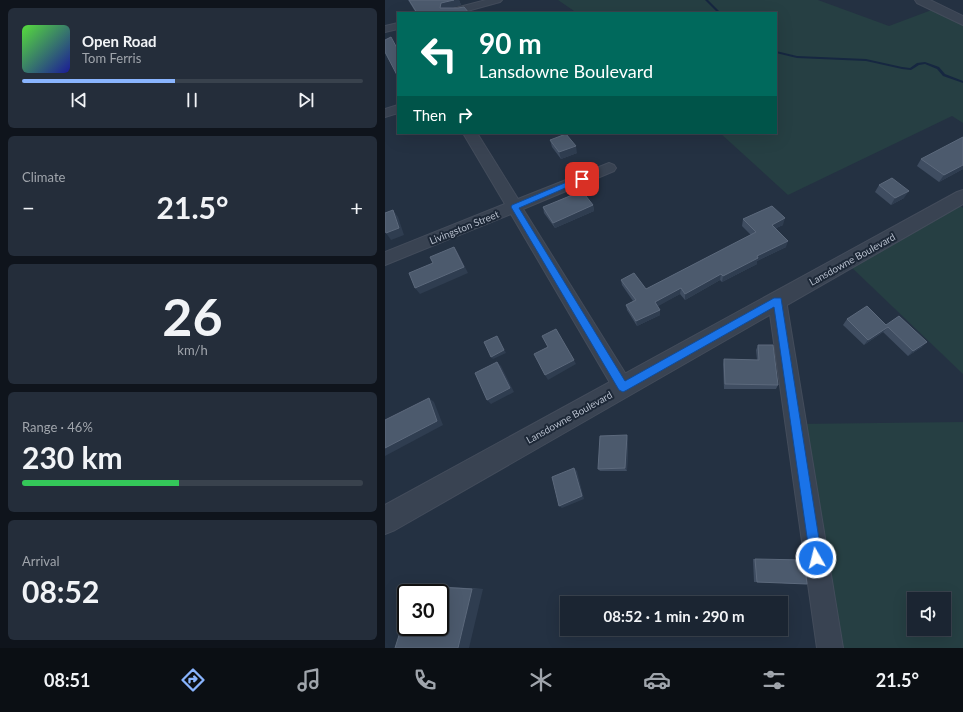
<!DOCTYPE html>
<meta charset="utf-8">
<style>
body{margin:0;font-family:Lato,sans-serif;background:#242d3a;color:#f1f3f6;height:100vh;display:flex;flex-direction:column;font-size:15px;white-space:nowrap}
*{box-sizing:border-box;margin:0}
p{font-size:13px;color:#a0a5ac}
.icon{flex:none;width:22px;height:22px;fill:none;stroke:currentColor;stroke-width:2;stroke-linecap:round;stroke-linejoin:round}
.map{position:relative;flex:1;overflow:hidden}
.side{display:flex;flex-direction:column;gap:8px;padding:8px;background:#0f141c;width:385px}
.side>*{flex:none}
.top-card{position:absolute;left:12px;top:12px;width:380px;height:122px;border-radius:0px;box-shadow:0 4px 16px #0002,0 0 0 1px #39424d;background:#00695c;color:#fff;overflow:hidden}
.tools{position:absolute;left:522px;top:592px;display:grid;gap:8px}
.tools a{display:grid;place-items:center;width:44px;height:44px;border-radius:0px;background:#1b2532;box-shadow:0 4px 16px #0002,0 0 0 1px #39424d;font-size:20px}
.speed{position:absolute;left:12px;top:584px;display:flex;gap:8px;font-size:20px;font-weight:700;text-align:center}
.speed>*{display:grid;place-content:center;width:52px;height:52px;border-radius:50%;background:#1b2532;box-shadow:0 4px 16px #0002,0 0 0 1px #39424d;line-height:1}
.speed .limit{border:2px solid #111;border-radius:6px;background:#fff;color:#111}
.pin{position:absolute;display:grid;place-items:center;width:34px;height:34px;color:#fff;margin:-17px;border-radius:8px;box-shadow:0 2px 6px #0006}
.me{position:absolute;width:44px;margin:-22px;rotate:352deg;stroke-linejoin:round;filter:drop-shadow(0 0 3px #0008)}
.turn{display:flex;align-items:center;gap:14px;height:84px;padding:0 16px;font-size:18px}
.turn .icon{width:52px;height:52px;stroke-width:2.5}
.turn b{display:block;font-size:28px;line-height:34px}
.then{display:flex;align-items:center;height:38px;padding:0 16px;background:#0003;gap:8px;font-size:15px}
.big{font-size:30px;font-weight:700;line-height:1.1}
.side .tile{flex:1;display:flex;flex-direction:column;justify-content:center;gap:6px;min-width:0;padding:0 14px;border-radius:6px;background:#242d3a}
.side .dial{align-items:center;gap:0}
.dial b{font-size:52px;line-height:1}
.song{display:flex;align-items:center;gap:12px}
.cover{width:48px;height:48px;border-radius:6px;background:linear-gradient(135deg,hsl(110 70% 55%),hsl(240 70% 35%))}
.played{height:4px;border-radius:2px;background:linear-gradient(90deg,#89b4fe 45%,#39424d 45%)}
.keys{display:flex;justify-content:space-around;direction:ltr}
.heat{display:flex;justify-content:space-between;align-items:center;font-size:22px;direction:ltr}
.charge{height:6px;border-radius:3px;background:linear-gradient(90deg,#34c759 46%,#39424d 0)}
.trip{position:absolute;left:175px;top:596px;width:228px;height:40px;border-radius:0px;background:#1b2532;box-shadow:0 4px 16px #0002,0 0 0 1px #39424d;font-weight:700;line-height:40px;text-align:center}
.tabs{display:flex;height:64px;justify-content:space-around;align-items:center;background:#0b0f14;color:#a0a5ac}
.tabs .icon{width:28px;height:28px}
.tabs .current{color:#89b4fe}
.tabs b{font-size:18px;color:#f1f3f6}
main{display:flex;flex:1;min-height:0}
.map>svg:first-child{display:block}
</style>
<main>
<section class="side">
<div class="tile">
<div class="song"><i class="cover"></i><div><b>Open Road</b><p>Tom Ferris</p></div></div>
<div class="played"></div>
<div class="keys"><svg class="icon" aria-label="previous" viewBox="0 0 24 24"><path d="M18 5L8 12l10 7zM5 5v14"/></svg><svg class="icon" aria-label="pause" viewBox="0 0 24 24"><path d="M8 5v14M16 5v14"/></svg><svg class="icon" aria-label="next" viewBox="0 0 24 24"><path d="M6 5l10 7-10 7zM19 5v14"/></svg></div>
</div>
<div class="tile"><p>Climate</p>
<div class="heat"><a>−</a><b class="big">21.5°</b><a>+</a></div>
</div>
<div class="tile dial"><b>26</b><p>km/h</p></div>
<div class="tile"><p>Range · 46%</p><b class="big">230 km</b><div class="charge"></div></div>
<div class="tile"><p>Arrival</p><b class="big">08:52</b></div>
</section>
<div class="map">
<svg width="578" height="648" viewBox="0 0 578 648">
<rect width="100%" height="100%" fill="#243142"/>
<!-- green -->
<g fill="#263f43" fill-rule="evenodd">
<polygon points="173,0 433,0 504,26 552,8 578,21 578,123 567,116 403,195 335,133 391,133 391,13 192,13"/>
<polygon points="569,201 578,208 578,374 461,262"/>
<path d="M578 422V648H445L411 424ZM529 599H559V629H529Z"/>
</g>
<g fill="none" stroke-linecap="round" stroke-linejoin="round">
<!-- stream -->
<g fill="#162741" fill-rule="evenodd">
<polygon points="320,0 323,0 336,13 333,13"/>
<polygon points="391,51 412,56 481,59 517,67 525,68 532,63 540,62 554,67 560,74 578,81 578,83 558,76 552,69 540,64 534,65 526,70 517,69 481,61 412,58 391,53"/>
</g>
<!-- minor casing -->
<g stroke="#434c5b" stroke-width="2">
<g id="minor">
<polygon points="101,0 117,0 115,2 75,13 58,13 59,11"/>
<polygon points="13,23 13,29 0,32 0,26"/>
<polygon points="13,105 13,113 0,117 0,109"/>
<polygon points="78,133 92,133 133,199 219,165 224,163 229,165 231,168 229,171 138,209 245,381 248,387 245,393 238,396 231,393 126,214 0,265 0,252 120,204"/>
<polygon points="392,293 398,295 401,300 458,648 432,648 383,300 386,295"/>
</g>
</g>
<!-- tertiary casing -->
<g stroke="#434c5b" stroke-width="2">
<g id="tertiary">
<polygon points="530,0 545,0 578,16 578,25 532,3"/>
<polygon points="578,190 578,204 10,530 0,534 0,505 572,192"/>
</g>
</g>
<!-- minor -->
<use href="#minor" fill="#394352" fill-rule="evenodd"/>
<!-- tertiary -->
<use href="#tertiary" fill="#394352" fill-rule="evenodd"/>
</g>
<!-- wall -->
<g fill="#3f4d61">
<polygon points="23,0 74,0 76,5 64,8 84,13 31,13"/>
<polygon points="165,140 192,153 176,159 167,147"/>
<polygon points="536,159 578,169 554,182 532,166"/>
<polygon points="494,185 519,198 506,205 490,192"/>
<polygon points="208,205 209,211 170,228 159,213 158,207"/>
<polygon points="358,219 398,225 391,228 401,247 372,261 372,264 337,282 335,280 300,300 295,294 272,306 275,310 275,315 252,326 242,310 241,305 248,301 237,285 236,280 261,289 366,235 357,226"/>
<polygon points="462,319 501,325 537,347 523,356 498,332 479,345 458,325"/>
<polygon points="373,345 393,385 391,389 339,389 338,364 339,359 372,360 371,350"/>
<polygon points="243,439 242,471 215,471 213,469"/>
<polygon points="368,559 370,559 422,584 369,582"/>
<polygon points="36,586 50,586 98,589 55,627"/>
</g>
<!-- shaded-wall -->
<g fill="#2f3d50">
<polygon points="69,0 74,0 76,5 59,10 55,8 56,3"/>
<polygon points="191,146 192,153 176,159 174,152"/>
<polygon points="578,165 578,169 554,182 559,175"/>
<polygon points="524,191 519,198 506,205 510,198"/>
<polygon points="208,205 209,211 170,228 168,223"/>
<polygon points="8,210 13,217 19,235 6,240 1,233"/>
<polygon points="400,218 398,225 385,231 387,225"/>
<polygon points="403,241 401,247 372,261 372,264 337,282 338,276 372,256"/>
<polygon points="69,247 73,253 83,273 35,294 30,288"/>
<polygon points="336,274 335,280 300,300 300,294"/>
<polygon points="296,288 295,294 270,308 270,302"/>
<polygon points="275,310 275,315 252,326 251,321"/>
<polygon points="503,327 498,332 479,345 483,340"/>
<polygon points="112,336 121,353 108,359 106,357"/>
<polygon points="542,342 537,347 523,356 528,351"/>
<polygon points="189,360 191,364 163,380 160,375"/>
<polygon points="112,362 116,366 129,392 106,404 102,400"/>
<polygon points="44,398 49,402 58,425 0,456 0,448"/>
<polygon points="242,435 243,439 242,471 240,468"/>
<polygon points="189,468 192,471 199,499 177,508 174,506"/>
<polygon points="87,589 98,589 84,648 73,648"/>
</g>
<!-- building -->
<g fill="#4c5a6d" stroke="#5c697c">
<polygon points="24,0 69,0 56,3 55,8 73,8 79,7 84,13 32,13"/>
<polygon points="6,37 13,50 13,77 0,52 0,40"/>
<polygon points="181,134 191,146 174,152 165,140"/>
<polygon points="578,137 578,165 559,175 536,159"/>
<polygon points="507,178 524,191 510,198 494,185"/>
<polygon points="197,191 208,205 168,223 158,207"/>
<polygon points="387,206 400,218 387,225 403,241 372,256 373,258 338,276 336,274 300,294 296,288 270,302 275,310 251,321 241,305 251,300 236,280 249,273 261,289 371,232 358,219"/>
<polygon points="8,210 14,228 1,233 0,231 0,213"/>
<polygon points="69,247 79,267 30,288 24,273 48,263 45,257"/>
<polygon points="482,306 501,325 514,316 542,342 528,351 503,327 483,340 462,319"/>
<polygon points="171,329 189,360 160,375 149,354 163,347 157,336"/>
<polygon points="112,336 119,350 106,357 99,342"/>
<polygon points="373,345 388,345 393,385 340,384 339,359 374,360"/>
<polygon points="112,362 125,388 102,400 90,373"/>
<polygon points="44,398 52,421 0,448 0,420"/>
<polygon points="242,435 240,468 213,469 215,436"/>
<polygon points="189,468 197,496 174,506 167,477"/>
<polygon points="370,559 419,560 422,584 372,582"/>
<polygon points="36,586 87,589 73,648 10,648 21,613 21,627 55,627 55,593 34,593"/>
</g>
<!-- route -->
<polygon fill="#1a73e8" stroke="#114b97" points="194,177 197,177 201,179 134,208 240,381 389,298 396,298 437,558 436,563 431,564 427,563 425,558 389,307 242,390 238,392 234,390 126,207 127,205"/>
<g text-anchor="middle" stroke-width="4" stroke-linejoin="round" paint-order="stroke">
<!-- street labels -->
<g font-size="10" fill="#b6becc" stroke="#1d2837">
<text transform="translate(79 227) rotate(-22)" y="4">Livingston Street</text>
<text transform="translate(467 259) rotate(-29)" y="4">Lansdowne Boulevard</text>
<text transform="translate(184 417) rotate(-29)" y="4">Lansdowne Boulevard</text>
</g>
</g>
</svg>
<div class="tools">
<a><svg class="icon" aria-label="sound" viewBox="0 0 24 24"><path d="M4 9h4l5-4v14l-5-4H4zM17 9q2 3 0 6"/></svg></a>
</div>
<div class="speed"><div class="limit">30</div></div>
<div class="pin" style="left:197px;top:179px;background:#d93025"><svg class="icon" aria-label="arrive" viewBox="0 0 24 24"><path d="M6 21V4h12l-3 4 3 4H6"/></svg></div>
<svg class="me" style="left:431px;top:558px" viewBox="-20 -20 40 40"><circle r="17" fill="#1a73e8" stroke="#fff" stroke-width="3"/><path d="M0-11L8 9 0 5-8 9z" fill="#fff"/></svg>
<div class="trip">08:52 · 1 min · 290 m</div>
<div class="top-card">
<div class="turn"><svg class="icon" aria-label="left" viewBox="0 0 24 24"><path d="M17 20v-9H6M10 6l-5 5 5 5"/></svg><div><b>90 m</b>Lansdowne Boulevard</div></div>
<div class="then">Then<svg class="icon" aria-label="right" viewBox="0 0 24 24"><path d="M7 20v-9h11M14 6l5 5-5 5"/></svg></div>
</div>
</div>
</main>
<nav class="tabs">
<b>08:51</b>
<svg class="icon current" aria-label="directions" viewBox="0 0 24 24"><path d="M12 3l9 9-9 9-9-9zM9 14v-3h6M13 9l2 2-2 2"/></svg>
<svg class="icon" aria-label="music" viewBox="0 0 24 24"><path d="M9 18V5l10-2v13"/><circle cx="6" cy="18" r="3"/><circle cx="16" cy="16" r="3"/></svg>
<svg class="icon" aria-label="phone" viewBox="0 0 24 24"><path d="M5 4h4l2 5-3 2q2 4 5 5l2-3 5 2v4C11 20 4 13 5 4z"/></svg>
<svg class="icon" aria-label="climate" viewBox="0 0 24 24"><path d="M12 3v18M4 7l16 10M4 17L20 7"/></svg>
<svg class="icon" aria-label="car" viewBox="0 0 24 24"><path d="M5 17H2v-5l4-1 3-4h7l3 4 3 1v5h-3M9 17h6M6 11h13"/><circle cx="7" cy="17" r="2"/><circle cx="17" cy="17" r="2"/></svg>
<svg class="icon" aria-label="filters" viewBox="0 0 24 24"><path d="M4 7h16M4 17h16"/><circle cx="9" cy="7" r="2"/><circle cx="15" cy="17" r="2"/></svg>
<b>21.5°</b>
</nav>
